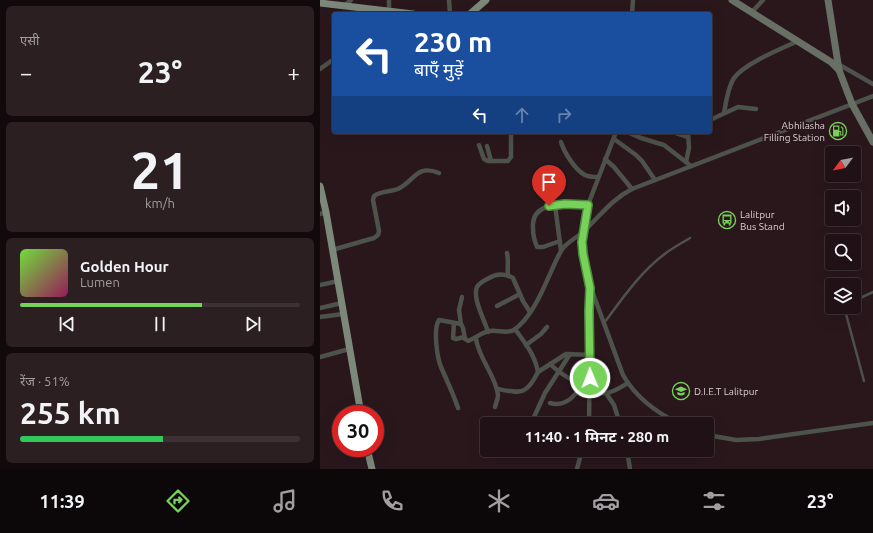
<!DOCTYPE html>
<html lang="hi">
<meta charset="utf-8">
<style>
body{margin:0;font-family:Ubuntu,"Noto Sans Devanagari",sans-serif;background:#2c1f22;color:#f1f3f6;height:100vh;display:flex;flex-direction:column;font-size:15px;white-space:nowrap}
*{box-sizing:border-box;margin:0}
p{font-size:13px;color:#a19da0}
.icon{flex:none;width:22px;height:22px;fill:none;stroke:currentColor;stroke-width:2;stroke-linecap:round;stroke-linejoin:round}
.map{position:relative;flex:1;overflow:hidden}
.drawer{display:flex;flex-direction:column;gap:6px;padding:6px;background:#11090c;width:320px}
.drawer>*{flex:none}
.guide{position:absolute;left:12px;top:12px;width:380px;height:122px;border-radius:4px;box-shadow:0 4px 16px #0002,0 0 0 1px #3c3134;background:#1a4fa0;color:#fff;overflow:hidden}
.needle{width:26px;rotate:238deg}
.fabs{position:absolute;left:505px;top:146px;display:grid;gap:8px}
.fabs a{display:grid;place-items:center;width:36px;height:36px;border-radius:4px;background:#1f1115;box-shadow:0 4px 16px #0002,0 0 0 1px #3c3134;font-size:20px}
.speed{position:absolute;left:12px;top:405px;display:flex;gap:8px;font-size:20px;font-weight:700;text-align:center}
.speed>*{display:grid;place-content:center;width:52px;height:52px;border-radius:50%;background:#1f1115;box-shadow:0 4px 16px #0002,0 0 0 1px #3c3134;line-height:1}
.speed .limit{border:6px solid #d22;background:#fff;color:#111}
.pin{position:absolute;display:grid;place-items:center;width:34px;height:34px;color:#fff;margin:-41px -17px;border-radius:50% 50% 50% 0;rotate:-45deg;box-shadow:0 0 4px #0007}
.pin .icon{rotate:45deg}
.me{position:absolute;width:44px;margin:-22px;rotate:359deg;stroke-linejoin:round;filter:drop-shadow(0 0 3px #0008)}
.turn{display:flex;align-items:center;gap:14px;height:84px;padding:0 16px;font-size:18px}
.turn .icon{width:52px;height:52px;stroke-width:2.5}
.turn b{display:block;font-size:28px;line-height:34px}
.lanes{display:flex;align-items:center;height:38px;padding:0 16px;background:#0003;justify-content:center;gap:20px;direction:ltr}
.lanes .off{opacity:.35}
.big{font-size:30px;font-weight:700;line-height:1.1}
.drawer .tile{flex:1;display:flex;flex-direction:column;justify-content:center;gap:6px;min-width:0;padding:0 14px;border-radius:6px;background:#2c1f22}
.drawer .dial{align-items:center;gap:0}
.dial b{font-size:52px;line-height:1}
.song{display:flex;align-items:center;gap:12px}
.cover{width:48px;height:48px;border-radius:6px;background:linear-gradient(135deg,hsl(100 70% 55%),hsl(330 70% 35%))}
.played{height:4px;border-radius:2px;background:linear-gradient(90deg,#77d259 65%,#3c3134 65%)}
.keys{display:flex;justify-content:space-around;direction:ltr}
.heat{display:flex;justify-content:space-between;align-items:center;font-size:22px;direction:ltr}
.charge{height:6px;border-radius:3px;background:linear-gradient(90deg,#34c759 51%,#3c3134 0)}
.trip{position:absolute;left:160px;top:417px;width:234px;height:40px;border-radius:4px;background:#1f1115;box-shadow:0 4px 16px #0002,0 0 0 1px #3c3134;font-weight:700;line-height:40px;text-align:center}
.menu{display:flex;height:64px;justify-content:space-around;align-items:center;background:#0c0708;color:#a19da0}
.menu .icon{width:28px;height:28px}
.menu .on{color:#77d259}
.menu b{font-size:18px;color:#f1f3f6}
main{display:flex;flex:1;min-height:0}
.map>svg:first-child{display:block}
</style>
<main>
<section class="drawer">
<div class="tile"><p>एसी</p>
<div class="heat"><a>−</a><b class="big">23°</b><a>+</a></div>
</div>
<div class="tile dial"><b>21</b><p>km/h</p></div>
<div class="tile">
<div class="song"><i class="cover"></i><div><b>Golden Hour</b><p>Lumen</p></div></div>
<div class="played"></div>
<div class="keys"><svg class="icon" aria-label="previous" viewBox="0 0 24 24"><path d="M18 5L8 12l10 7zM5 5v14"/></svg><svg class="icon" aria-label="pause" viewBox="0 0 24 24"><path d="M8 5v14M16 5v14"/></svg><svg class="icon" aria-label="next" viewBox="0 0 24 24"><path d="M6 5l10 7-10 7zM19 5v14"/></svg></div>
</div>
<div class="tile"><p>रेंज · 51%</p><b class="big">255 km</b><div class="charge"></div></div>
</section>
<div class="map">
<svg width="553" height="469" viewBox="0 0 553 469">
<rect width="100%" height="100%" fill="#29171c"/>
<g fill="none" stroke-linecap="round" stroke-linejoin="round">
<!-- lane -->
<g stroke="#4d524b" stroke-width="2.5">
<polyline points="534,301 553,292"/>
<polyline points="527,307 526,314 544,381"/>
<path d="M284 323C302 299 321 271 346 253 354 247 362 243 370 238"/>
</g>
<!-- street -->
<g stroke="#4d524b" stroke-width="4.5">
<polyline points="129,0 130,14"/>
<polyline points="24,6 31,0"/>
<polyline points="69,11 69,0"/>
<polyline points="432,12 443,0"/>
<polyline points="312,14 313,0"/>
<polyline points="518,64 553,84"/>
<polyline points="0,69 14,59"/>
<path d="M404 113C406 102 408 87 414 78 425 63 461 49 478 41"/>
<polyline points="390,120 418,107 436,109"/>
<path d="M296 132 268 205 262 242 263 253 271 288 303 375C316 398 337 413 360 424"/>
<polyline points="307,132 321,138 344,145 371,166"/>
<polyline points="353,132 368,137"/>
<polyline points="294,139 316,155 322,161 335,180"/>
<path d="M241 142C244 152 255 170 265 175 269 177 274 177 278 177"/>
<polyline points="159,145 164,159 168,161 188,161 191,157 191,132"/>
<polyline points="167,146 171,161"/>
<polyline points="285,159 294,167 312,189"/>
<polyline points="366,162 369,148 368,132"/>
<polyline points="235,205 241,251"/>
<polyline points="0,214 6,212"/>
<path d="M240 241 223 247H217C215 242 213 235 213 229 210 199 249 204 268 205"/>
<path d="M12 250 54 238 58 235 59 231 53 200 54 196C61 191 70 192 78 189 96 180 96 164 119 173"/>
<path d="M187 253C189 261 187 268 188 276"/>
<polyline points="0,285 18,281"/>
<polyline points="177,306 200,294"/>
<polyline points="0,308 22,303"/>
<polyline points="0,317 23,314"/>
<polyline points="134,323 133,338 136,339 144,337"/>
<polyline points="141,324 139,310 142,297"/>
<path d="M168 332C165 321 152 298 157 287 159 283 165 280 169 278 177 273 186 274 193 278L203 301 210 312"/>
<path d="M156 339C159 359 176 376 178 395 178 399 176 403 175 407"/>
<polyline points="206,345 221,334 227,327"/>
<polyline points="0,357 29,349"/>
<path d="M230 364C240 374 272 394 285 393 293 393 301 387 308 383"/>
<polyline points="218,372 246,354 270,355"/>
<path d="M177 389C201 393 206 396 218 372 215 355 205 343 195 329"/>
<polyline points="286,393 294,405 300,424"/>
<path d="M230 403C245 407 254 398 261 385"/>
<path d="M138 408C133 393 127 381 121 367 117 357 113 329 119 320L141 324 143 328 145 339 148 341C156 338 162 332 170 331 178 330 187 334 194 330 217 314 228 274 241 251 246 242 257 238 264 231 280 216 292 199 312 189L553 96"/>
<polyline points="214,417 225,393 250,354"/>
<path d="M269 424C270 379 268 334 270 290"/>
<polyline points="387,435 416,440 439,439 553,423"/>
<polyline points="307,450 310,469"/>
<polyline points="257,469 262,450"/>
</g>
<!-- secondary -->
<g stroke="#687065" stroke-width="7">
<polyline points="412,0 511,62 519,70 532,104 553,142"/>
<polyline points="508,0 519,70"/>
</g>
<!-- primary -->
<g stroke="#7c8879" stroke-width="7">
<polyline points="0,3 93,14"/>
<polyline points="150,14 166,0"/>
<polyline points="0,186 6,212 41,414"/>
<polyline points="47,448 52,469"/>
</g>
</g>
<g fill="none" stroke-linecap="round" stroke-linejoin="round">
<!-- route casing -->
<g stroke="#4d883a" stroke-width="10">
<polyline id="route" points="229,206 245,204 268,205 262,242 263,254 270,288 269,311 270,378"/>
</g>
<!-- route -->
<use href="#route" stroke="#77d259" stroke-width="7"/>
</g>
<!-- icons -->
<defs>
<g id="fuel-ring" transform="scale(0.9)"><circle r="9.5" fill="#29171c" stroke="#77d259" stroke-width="1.5"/><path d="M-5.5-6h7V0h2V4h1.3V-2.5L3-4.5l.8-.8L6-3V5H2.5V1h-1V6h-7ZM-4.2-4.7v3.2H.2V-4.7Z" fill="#77d259"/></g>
<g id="bus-ring" transform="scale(0.9)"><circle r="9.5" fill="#29171c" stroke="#77d259" stroke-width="1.5"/><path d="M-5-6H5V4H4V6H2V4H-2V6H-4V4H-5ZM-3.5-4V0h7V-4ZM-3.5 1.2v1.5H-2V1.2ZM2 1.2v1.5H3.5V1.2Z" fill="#77d259"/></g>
<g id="university-ring" transform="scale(0.9)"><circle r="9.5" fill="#29171c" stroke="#77d259" stroke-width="1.5"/><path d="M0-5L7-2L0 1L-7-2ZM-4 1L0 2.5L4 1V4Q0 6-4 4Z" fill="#77d259"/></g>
</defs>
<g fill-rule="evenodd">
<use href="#fuel-ring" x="518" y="131"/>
<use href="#bus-ring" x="407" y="220"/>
<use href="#university-ring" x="361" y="391"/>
</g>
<g text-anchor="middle" stroke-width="4" stroke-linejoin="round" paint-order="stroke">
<!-- poi labels -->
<g font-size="10" fill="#ddd0d4" stroke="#29171c" text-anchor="start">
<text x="505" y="129" text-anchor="end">Abhilasha<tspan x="505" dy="12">Filling Station</tspan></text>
<text x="420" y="218">Lalitpur<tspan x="420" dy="12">Bus Stand</tspan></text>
<text x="374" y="395">D.I.E.T Lalitpur</text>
</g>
</g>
</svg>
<div class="fabs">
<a><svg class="needle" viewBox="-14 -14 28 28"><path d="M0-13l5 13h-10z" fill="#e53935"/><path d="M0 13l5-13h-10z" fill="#a19da0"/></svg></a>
<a><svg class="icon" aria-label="sound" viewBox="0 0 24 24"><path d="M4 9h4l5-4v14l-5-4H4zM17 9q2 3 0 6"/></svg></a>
<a><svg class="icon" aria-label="search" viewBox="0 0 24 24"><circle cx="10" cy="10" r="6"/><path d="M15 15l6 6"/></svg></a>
<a><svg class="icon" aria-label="layers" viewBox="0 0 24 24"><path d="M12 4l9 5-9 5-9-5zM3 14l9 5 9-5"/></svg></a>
</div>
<div class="speed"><div class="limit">30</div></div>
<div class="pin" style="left:229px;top:206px;background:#d93025"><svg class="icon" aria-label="arrive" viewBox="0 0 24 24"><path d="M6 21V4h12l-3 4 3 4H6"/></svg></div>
<svg class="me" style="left:270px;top:378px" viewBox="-20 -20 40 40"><circle r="17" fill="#77d259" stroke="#fff" stroke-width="3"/><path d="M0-11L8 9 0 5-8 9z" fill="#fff"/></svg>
<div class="trip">11:40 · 1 मिनट · 280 m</div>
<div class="guide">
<div class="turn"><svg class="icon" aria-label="left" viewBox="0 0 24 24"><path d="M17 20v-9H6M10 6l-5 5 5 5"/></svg><div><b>230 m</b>बाएँ मुड़ें</div></div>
<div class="lanes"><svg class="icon" aria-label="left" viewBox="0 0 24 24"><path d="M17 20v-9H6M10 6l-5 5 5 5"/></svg><svg class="icon off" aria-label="ahead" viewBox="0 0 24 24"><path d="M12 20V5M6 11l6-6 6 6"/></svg><svg class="icon off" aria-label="right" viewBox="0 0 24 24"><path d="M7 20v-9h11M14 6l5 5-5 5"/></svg></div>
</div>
</div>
</main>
<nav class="menu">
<b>11:39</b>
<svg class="icon on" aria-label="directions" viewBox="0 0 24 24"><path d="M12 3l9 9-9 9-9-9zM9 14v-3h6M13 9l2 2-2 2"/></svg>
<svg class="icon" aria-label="music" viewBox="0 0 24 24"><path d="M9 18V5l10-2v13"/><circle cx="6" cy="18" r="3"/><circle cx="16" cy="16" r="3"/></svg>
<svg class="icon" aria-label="phone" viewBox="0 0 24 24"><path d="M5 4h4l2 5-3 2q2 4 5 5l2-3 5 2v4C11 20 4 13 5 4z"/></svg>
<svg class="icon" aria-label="climate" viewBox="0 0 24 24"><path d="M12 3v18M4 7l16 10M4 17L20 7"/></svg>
<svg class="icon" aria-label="car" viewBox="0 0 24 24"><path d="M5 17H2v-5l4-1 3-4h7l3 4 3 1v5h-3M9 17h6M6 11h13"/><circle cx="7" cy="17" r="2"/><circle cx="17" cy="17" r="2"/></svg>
<svg class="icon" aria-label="filters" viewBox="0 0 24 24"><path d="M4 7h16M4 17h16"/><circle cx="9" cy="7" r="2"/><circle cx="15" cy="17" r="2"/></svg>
<b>23°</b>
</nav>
